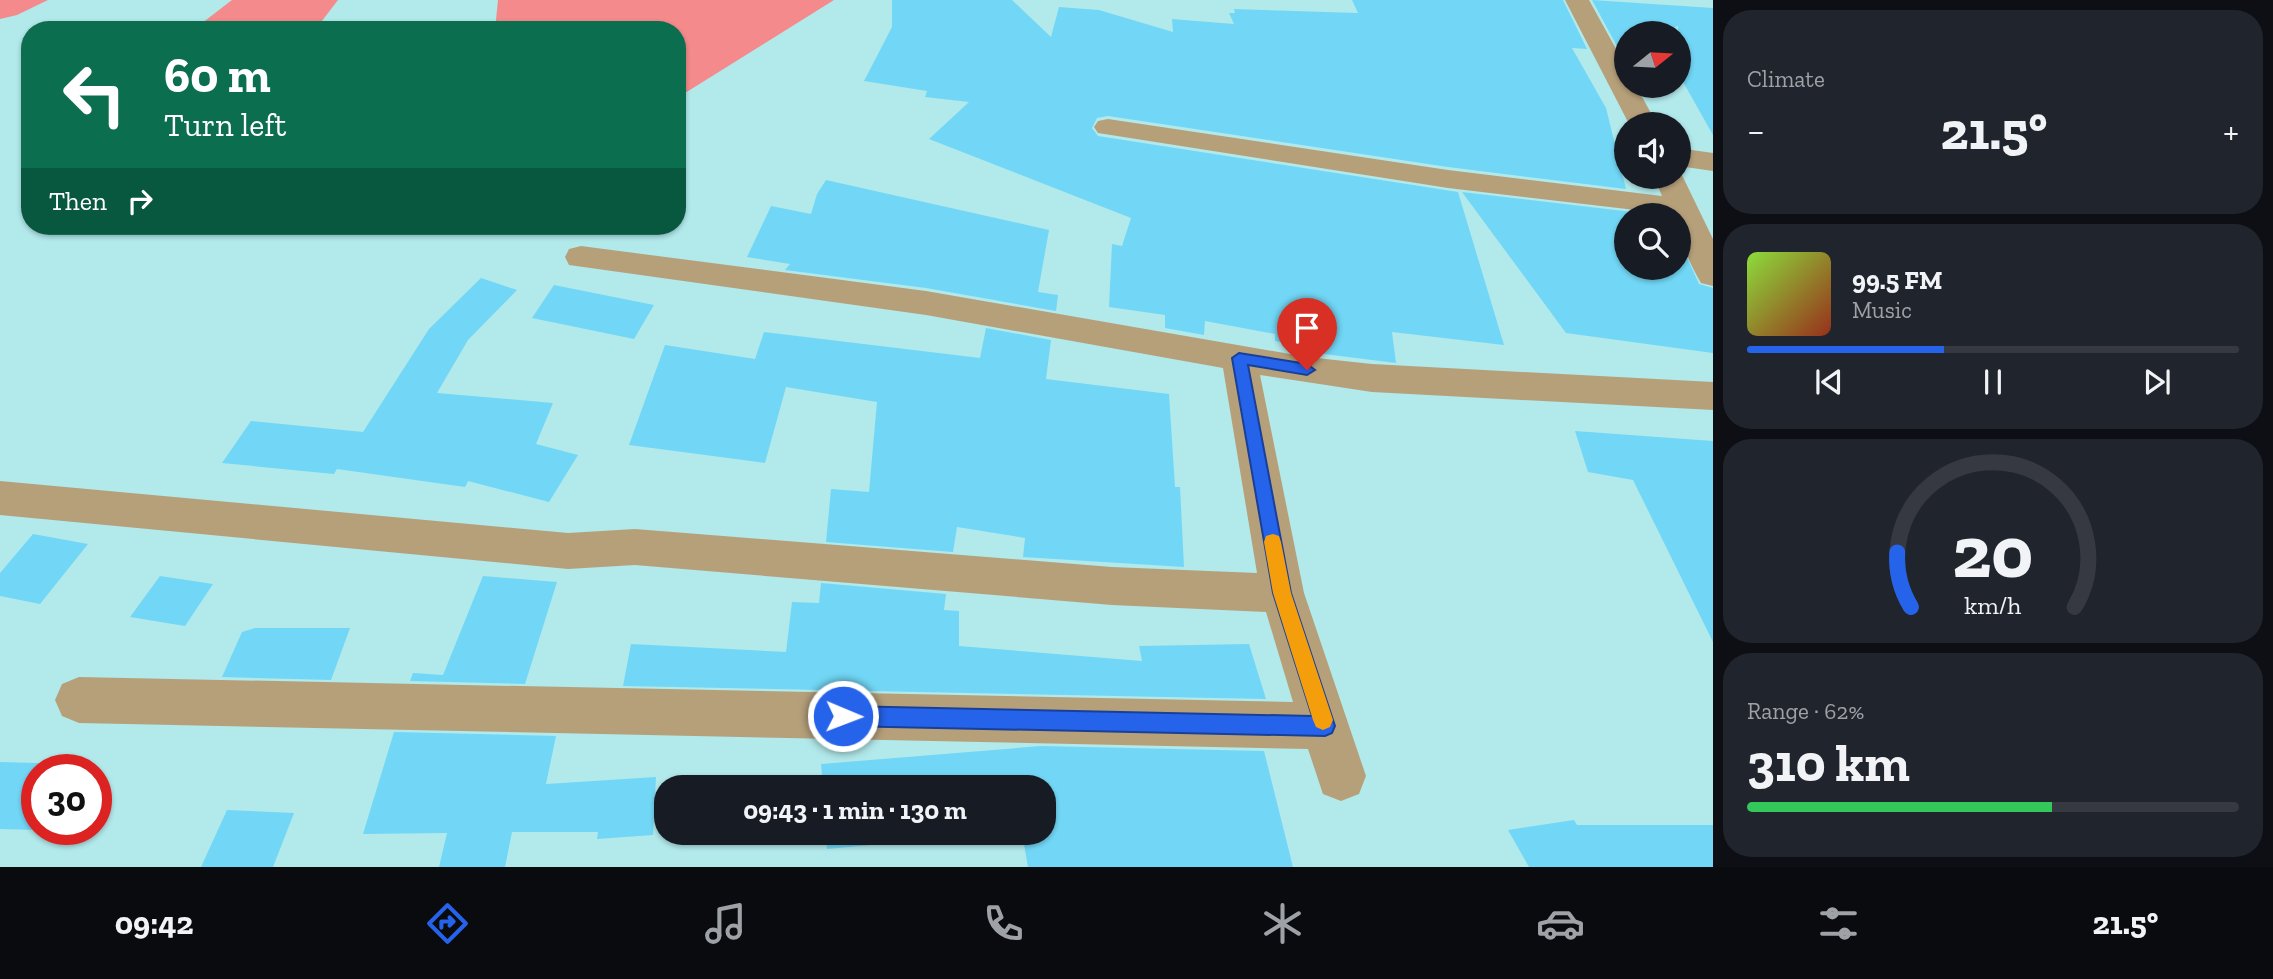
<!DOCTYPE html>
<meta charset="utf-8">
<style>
body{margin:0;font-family:"Zilla Slab",serif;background:#20242c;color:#f1f3f6;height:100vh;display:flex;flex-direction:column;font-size:26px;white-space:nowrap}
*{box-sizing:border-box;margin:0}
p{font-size:23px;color:#9ea1a6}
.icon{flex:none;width:38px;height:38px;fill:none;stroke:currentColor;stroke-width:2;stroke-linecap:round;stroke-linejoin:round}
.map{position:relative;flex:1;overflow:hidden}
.side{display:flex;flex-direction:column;gap:10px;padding:10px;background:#0d0f14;width:560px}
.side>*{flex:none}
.banner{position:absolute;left:21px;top:21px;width:665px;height:214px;border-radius:28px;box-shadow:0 2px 5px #0004;background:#0b6e4f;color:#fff;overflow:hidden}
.needle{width:46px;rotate:72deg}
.fabs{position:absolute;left:1614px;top:21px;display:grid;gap:14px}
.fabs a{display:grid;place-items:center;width:77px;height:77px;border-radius:50%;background:#171b24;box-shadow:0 2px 5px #0004;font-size:35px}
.speed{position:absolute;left:21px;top:754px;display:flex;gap:14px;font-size:35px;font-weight:700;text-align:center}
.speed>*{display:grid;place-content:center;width:91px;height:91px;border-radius:50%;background:#171b24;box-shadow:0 2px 5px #0004;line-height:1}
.speed .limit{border:10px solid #d22;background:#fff;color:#111}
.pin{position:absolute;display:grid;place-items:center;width:60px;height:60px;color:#fff;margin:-72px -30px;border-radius:50% 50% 50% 0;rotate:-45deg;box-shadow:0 0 7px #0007}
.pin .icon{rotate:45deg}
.me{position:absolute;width:77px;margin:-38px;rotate:91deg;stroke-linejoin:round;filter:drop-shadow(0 0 5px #0008)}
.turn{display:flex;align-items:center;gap:24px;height:147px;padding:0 28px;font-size:32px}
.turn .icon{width:91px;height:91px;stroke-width:2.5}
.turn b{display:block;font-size:49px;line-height:60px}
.then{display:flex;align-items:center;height:66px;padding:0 28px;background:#0003;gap:14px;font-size:26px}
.big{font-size:52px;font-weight:800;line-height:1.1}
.side .card{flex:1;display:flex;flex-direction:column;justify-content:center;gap:10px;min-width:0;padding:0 24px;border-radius:28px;background:#20242c}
.side .dial{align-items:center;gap:0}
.dial svg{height:182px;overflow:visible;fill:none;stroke:#363941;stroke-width:7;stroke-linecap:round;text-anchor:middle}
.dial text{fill:#f1f3f6;stroke:none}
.song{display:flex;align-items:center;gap:21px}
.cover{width:84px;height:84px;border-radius:10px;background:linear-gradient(135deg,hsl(90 70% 55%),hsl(10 70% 35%))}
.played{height:7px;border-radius:4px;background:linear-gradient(90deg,#2563eb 40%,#363941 40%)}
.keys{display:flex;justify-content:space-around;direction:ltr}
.heat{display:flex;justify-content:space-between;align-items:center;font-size:38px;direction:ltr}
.charge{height:10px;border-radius:5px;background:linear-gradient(90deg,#34c759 62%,#363941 0)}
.trip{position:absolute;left:654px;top:775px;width:402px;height:70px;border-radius:28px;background:#171b24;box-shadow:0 2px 5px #0004;font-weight:800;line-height:70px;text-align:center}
.tab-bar{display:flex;height:112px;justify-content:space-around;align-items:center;background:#090b0e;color:#9ea1a6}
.tab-bar .icon{width:49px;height:49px}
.tab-bar .active{color:#2563eb}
.tab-bar b{font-size:32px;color:#f1f3f6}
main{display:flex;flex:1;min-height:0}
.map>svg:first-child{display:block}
</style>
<main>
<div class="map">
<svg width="1713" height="867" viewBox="0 0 1713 867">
<rect width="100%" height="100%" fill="#b2e9eb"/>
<!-- forest -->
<g fill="#f48a8b">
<polygon points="0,0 48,0 17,15 0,19"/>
<polygon points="232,0 338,0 315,30 193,30"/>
<polygon points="498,0 834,0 677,98 677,30 495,30"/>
</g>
<!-- building -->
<g fill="#72d7f6">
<polygon points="892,0 1012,0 1051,37 1059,7 1099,10 1173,32 1172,19 1234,24 1229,13 1235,13 1234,9 1358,13 1352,0 1563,0 1587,49 1572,48 1606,108 1626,189 1448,167 1108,116 1097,118 1092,128 1098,136 1458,192 1504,345 1392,332 1396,363 1292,350 1292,344 1275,341 1275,334 1205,321 1204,335 1165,328 1165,315 1109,307 1112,244 1122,246 1131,218 929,139 969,102 925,97 927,91 864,81 892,27"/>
<polygon points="1592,0 1713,8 1713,135 1678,73 1678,26 1658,33 1626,33 1626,45 1618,48"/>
<polygon points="826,180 1049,230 1038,292 1058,295 1056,311 926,288 785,270 790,264 747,257 771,206 811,214 817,194"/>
<polygon points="1462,192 1658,215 1626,215 1626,268 1678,268 1678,237 1699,284 1713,288 1713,353 1566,333"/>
<polygon points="481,278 517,290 468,340 437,393 553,403 536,444 578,455 549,502 468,481 465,487 337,469 334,474 222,463 251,421 363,432 429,329"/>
<polygon points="554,285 654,305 634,339 532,318"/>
<polygon points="986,328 1051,340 1046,379 1169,394 1175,487 1180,487 1184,567 1023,557 1025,538 957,527 953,552 826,542 831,489 869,492 877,402 786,387 765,463 629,445 665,345 755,359 764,332 980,358"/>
<polygon points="1575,431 1713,441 1713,642 1633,480 1588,472"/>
<polygon points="33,534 88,544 40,604 0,596 0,573"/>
<polygon points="160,576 213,584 185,626 130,617"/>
<polygon points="483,576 557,582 525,684 410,681 413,673 443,675"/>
<polygon points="821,583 946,594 944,610 959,611 959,646 1142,661 1139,646 1249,644 1266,699 623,686 631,644 786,652 792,602 819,603"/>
<polygon points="255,628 350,628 331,680 222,677 242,632"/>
<polygon points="394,732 556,736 546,784 656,777 653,835 597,839 598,832 512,832 505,867 439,867 447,833 363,834"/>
<polygon points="1041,746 1264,751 1293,867 1028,867 1022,833 1045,833 1045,788 823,788 821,764"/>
<polygon points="0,762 75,764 71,770 37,770 38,830 0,829"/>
<polygon points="227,810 294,813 273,867 201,867"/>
<polygon points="1574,820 1577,825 1713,825 1713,867 1529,867 1508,830"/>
<polygon points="826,833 1004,833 827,849"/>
</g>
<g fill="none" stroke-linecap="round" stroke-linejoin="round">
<!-- minor -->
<g fill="#b6a07a" fill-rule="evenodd">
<polygon points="1565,0 1589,0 1626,67 1626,86 1636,86 1657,124 1629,124"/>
<path d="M1108 119 1448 170 1662 196 1654 177H1678L1680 171 1713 239V286L1701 283C1689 262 1678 239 1678 215L1448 188 1098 133 1094 127 1098 121Z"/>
<polygon points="1678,148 1713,153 1713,171 1678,166"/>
<polygon points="581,246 926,291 1307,357 1372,364 1713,382 1713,410 1372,392 1260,375 1304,593 1366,776 1359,794 1341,801 1323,794 1308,749 79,723 62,716 55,700 62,684 79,677 1293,702 1266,612 1112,605 635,565 568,569 0,515 0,481 568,533 635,529 1112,567 1257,573 1223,368 926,315 569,265 565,257 569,249"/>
</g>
</g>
<!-- route -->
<polygon fill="#2563eb" stroke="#184099" stroke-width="2" points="1239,353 1307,364 1315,370 1307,375 1248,365 1291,593 1335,726 1332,733 1325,736 843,726 836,723 833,716 836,709 843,706 1312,716 1273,593 1232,358"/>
<!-- slow -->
<polygon fill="#f59e0b" points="1273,534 1279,536 1281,542 1291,593 1333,720 1330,727 1323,730 1316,727 1313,720 1273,593 1264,542 1266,536"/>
</svg>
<div class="fabs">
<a><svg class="needle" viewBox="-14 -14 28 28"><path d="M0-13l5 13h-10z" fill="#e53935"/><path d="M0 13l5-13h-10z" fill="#9ea1a6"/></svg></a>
<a><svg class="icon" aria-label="sound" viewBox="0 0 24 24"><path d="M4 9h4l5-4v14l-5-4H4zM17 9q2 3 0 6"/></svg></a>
<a><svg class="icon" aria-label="search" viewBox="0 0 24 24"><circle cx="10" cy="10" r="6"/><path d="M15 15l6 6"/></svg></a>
</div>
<div class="speed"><div class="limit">30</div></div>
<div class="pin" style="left:1307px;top:370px;background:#d93025"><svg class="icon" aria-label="arrive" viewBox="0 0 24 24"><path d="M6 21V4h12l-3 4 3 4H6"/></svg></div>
<svg class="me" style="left:843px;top:716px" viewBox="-20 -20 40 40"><circle r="17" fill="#2563eb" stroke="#fff" stroke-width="3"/><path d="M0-11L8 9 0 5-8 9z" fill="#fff"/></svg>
<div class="trip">09:43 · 1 min · 130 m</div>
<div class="banner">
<div class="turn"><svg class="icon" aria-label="left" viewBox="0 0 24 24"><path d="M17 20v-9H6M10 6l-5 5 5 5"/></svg><div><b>60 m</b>Turn left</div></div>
<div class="then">Then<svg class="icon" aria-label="right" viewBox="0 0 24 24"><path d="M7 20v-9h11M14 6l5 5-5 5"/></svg></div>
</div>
</div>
<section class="side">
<div class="card"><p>Climate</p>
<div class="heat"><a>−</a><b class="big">21.5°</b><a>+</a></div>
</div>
<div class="card">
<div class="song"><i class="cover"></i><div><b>99.5 FM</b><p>Music</p></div></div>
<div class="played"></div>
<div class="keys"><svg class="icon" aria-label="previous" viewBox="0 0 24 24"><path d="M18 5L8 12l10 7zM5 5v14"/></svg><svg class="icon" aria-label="pause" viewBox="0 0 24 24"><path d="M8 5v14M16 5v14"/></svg><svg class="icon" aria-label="next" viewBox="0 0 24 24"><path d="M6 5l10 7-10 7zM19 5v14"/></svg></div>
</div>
<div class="card dial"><svg viewBox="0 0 100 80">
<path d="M14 69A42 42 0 1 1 86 69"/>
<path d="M14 69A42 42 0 0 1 8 45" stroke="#2563eb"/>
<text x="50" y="56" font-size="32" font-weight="700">20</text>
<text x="50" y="72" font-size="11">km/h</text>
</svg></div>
<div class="card"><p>Range · 62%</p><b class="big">310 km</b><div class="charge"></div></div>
</section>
</main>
<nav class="tab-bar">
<b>09:42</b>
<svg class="icon active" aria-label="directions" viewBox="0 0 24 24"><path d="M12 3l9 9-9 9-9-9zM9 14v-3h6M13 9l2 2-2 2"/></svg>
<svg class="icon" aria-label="music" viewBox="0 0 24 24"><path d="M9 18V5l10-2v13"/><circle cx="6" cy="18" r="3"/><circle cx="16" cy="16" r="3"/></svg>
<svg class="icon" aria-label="phone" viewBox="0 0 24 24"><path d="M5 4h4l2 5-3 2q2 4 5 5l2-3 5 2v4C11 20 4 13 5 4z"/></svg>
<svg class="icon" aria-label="climate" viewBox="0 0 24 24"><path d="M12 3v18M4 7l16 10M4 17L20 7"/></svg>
<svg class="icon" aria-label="car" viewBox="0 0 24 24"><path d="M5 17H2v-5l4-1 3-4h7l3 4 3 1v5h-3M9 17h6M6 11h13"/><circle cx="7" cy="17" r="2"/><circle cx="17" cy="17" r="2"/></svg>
<svg class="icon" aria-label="filters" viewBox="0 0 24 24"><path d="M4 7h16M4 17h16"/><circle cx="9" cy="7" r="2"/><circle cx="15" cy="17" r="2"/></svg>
<b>21.5°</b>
</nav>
